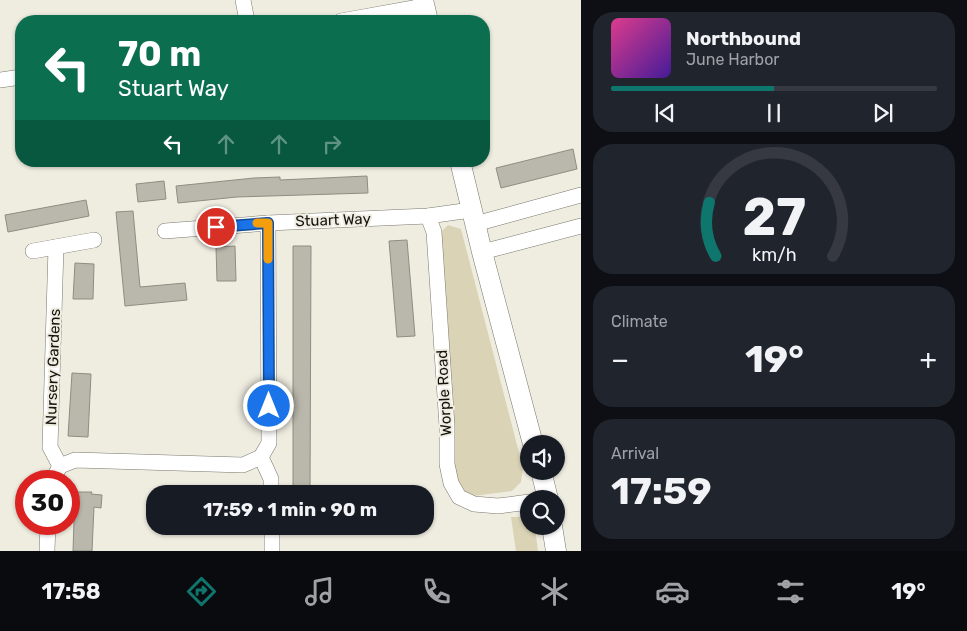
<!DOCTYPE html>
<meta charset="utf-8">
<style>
body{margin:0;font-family:Rubik,sans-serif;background:#20242c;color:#f1f3f6;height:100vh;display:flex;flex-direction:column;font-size:19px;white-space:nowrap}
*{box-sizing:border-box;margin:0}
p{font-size:16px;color:#9ea1a6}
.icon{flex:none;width:28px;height:28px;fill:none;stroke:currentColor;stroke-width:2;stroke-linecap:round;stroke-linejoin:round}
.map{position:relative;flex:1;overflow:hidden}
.details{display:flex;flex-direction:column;gap:12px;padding:12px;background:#0d0f14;width:386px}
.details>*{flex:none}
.guide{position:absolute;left:15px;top:15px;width:475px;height:152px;border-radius:20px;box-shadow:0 1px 4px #0004;background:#0b6e4f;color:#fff;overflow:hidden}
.controls{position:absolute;left:520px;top:435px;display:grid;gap:10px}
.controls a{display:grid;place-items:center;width:45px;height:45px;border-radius:50%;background:#171b24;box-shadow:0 1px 4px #0004;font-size:25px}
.speed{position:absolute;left:15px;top:470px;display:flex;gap:10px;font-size:25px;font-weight:700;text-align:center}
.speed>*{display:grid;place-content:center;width:65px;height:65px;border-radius:50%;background:#171b24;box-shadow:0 1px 4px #0004;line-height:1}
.speed .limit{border:8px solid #d22;background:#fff;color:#111}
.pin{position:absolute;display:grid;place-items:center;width:42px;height:42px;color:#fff;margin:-21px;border:2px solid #fff;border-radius:50%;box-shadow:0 1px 5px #0007}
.me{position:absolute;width:55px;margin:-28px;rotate:0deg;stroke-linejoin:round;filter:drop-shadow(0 0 4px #0008)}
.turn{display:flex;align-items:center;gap:18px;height:105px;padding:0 20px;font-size:22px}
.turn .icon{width:65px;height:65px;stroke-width:2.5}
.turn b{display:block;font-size:35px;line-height:42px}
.lanes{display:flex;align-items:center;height:48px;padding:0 20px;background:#0003;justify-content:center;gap:25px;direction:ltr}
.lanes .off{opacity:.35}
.big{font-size:38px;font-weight:700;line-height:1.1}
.details .tile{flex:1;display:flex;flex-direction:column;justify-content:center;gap:8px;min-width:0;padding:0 18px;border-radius:20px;background:#20242c}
.details .dial{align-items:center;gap:0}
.dial svg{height:130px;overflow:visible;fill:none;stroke:#363941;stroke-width:7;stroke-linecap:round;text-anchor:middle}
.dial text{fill:#f1f3f6;stroke:none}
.song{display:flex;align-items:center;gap:15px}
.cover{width:60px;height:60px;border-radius:8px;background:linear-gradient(135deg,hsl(330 70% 55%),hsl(260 70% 35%))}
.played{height:5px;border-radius:2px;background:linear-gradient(90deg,#0f766e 50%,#363941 50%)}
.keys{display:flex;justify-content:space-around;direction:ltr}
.heat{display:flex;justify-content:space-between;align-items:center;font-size:28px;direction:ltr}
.trip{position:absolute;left:146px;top:485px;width:288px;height:50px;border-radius:20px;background:#171b24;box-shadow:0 1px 4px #0004;font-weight:700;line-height:50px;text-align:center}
.tabs{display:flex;height:80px;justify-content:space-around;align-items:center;background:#090b0e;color:#9ea1a6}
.tabs .icon{width:35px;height:35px}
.tabs .current{color:#0f766e}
.tabs b{font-size:22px;color:#f1f3f6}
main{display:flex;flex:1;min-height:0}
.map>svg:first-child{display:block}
</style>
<main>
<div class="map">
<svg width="581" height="551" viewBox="0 0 581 551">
<rect width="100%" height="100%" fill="#efece0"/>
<!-- green -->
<g fill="#dad3b6">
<polygon points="448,225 461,229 523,468 521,482 512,491 473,496 463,492 455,478 440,233"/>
<polygon points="511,517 522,517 529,523 529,526 535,528 538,551 516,551"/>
</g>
<!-- building -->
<g fill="#bab7ac" stroke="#8f8c81">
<polygon points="573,149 577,169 501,188 496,168"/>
<polygon points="367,176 368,193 237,197 178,203 176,186 254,178 280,177 280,180"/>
<polygon points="164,181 166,199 138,202 136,184"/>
<polygon points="86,200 89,216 8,232 5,215"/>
<polygon points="133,211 140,287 185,283 187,300 125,306 116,212"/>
<polygon points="407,240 415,336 397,337 389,241"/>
<polygon points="235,246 236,281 217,281 216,247"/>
<polygon points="293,246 311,246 310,494 293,494"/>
<polygon points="75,263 94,264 93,299 73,299"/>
<polygon points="72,373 91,374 88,437 68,436"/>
<polygon points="75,492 92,492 91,494 102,495 101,508 94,507 92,551 73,551"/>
</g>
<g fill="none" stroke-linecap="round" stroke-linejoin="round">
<!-- street casing -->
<g stroke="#7a786d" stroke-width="16">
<g id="street">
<polyline points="243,0 247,21"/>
<polyline points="341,21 424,6"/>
<polyline points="0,80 21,77"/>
<polyline points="428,216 434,232 447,426 447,464 451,483 459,497 474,504 498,506 529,502"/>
<polyline points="268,223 269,443 261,457 271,479 271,494"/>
<polyline points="475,224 581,195"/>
<polyline points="165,231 268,223 428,216 471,210"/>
<polyline points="33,251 94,240"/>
<polyline points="482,252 581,226"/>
<polyline points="60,466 75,460 243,465 261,457"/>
<polyline points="52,481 60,466 50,447 56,247"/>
<polyline points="272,526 272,551"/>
<polyline points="47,551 48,524"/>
</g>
</g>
<!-- secondary casing -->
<g stroke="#7a786d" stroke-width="21">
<g id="secondary">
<polyline points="423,0 428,21"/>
<polyline points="460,161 482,252 533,444"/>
<polyline points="541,471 548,499"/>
<polyline points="552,526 556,551"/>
</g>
</g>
<!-- street -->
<use href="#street" stroke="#fff" stroke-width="15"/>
<!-- secondary -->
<use href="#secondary" stroke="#fff" stroke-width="20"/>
</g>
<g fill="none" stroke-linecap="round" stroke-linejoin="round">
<!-- route casing -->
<g stroke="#114b97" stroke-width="12">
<polyline id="route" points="216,227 268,223 269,406"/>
</g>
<!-- route -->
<use href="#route" stroke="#1a73e8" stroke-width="9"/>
<!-- slow -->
<polyline stroke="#f59e0b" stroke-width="9" points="257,223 268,223 268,259"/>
</g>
<g text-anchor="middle" stroke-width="4" stroke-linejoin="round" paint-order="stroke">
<!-- street labels -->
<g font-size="15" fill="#14130f" stroke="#efece0">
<text transform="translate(333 220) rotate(-2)" y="5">Stuart Way</text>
<text transform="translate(53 367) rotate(-88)" y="5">Nursery Gardens</text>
<text transform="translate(444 393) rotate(-93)" y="5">Worple Road</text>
</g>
</g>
</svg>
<div class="controls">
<a><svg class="icon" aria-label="sound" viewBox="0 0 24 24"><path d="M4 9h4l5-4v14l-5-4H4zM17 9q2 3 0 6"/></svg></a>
<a><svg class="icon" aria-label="search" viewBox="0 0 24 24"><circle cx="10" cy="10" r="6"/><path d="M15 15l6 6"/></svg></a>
</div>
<div class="speed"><div class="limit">30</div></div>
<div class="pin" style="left:216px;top:227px;background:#d93025"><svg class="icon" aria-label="arrive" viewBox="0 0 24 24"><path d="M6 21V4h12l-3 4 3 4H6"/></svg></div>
<svg class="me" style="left:269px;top:406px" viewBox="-20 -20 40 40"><circle r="17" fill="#1a73e8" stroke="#fff" stroke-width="3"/><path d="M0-11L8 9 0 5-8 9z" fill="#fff"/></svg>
<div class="trip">17:59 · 1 min · 90 m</div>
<div class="guide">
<div class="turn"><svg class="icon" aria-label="left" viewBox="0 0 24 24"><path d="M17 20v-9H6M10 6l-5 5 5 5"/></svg><div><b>70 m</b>Stuart Way</div></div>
<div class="lanes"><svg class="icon" aria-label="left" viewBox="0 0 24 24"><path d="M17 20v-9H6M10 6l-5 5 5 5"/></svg><svg class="icon off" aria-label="ahead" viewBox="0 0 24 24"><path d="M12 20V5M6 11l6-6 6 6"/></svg><svg class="icon off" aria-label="ahead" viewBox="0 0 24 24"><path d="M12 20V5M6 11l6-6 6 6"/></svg><svg class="icon off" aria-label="right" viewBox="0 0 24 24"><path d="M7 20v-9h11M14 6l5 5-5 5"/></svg></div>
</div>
</div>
<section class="details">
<div class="tile">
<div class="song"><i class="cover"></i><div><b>Northbound</b><p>June Harbor</p></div></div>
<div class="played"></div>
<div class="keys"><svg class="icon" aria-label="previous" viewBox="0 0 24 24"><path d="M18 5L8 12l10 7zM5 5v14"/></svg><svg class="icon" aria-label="pause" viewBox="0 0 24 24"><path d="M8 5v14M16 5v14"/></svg><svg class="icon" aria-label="next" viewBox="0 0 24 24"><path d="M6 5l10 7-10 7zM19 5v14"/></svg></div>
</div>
<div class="tile dial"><svg viewBox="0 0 100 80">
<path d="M14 69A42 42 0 1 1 86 69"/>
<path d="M14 69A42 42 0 0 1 10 36" stroke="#0f766e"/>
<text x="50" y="56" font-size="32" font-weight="700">27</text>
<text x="50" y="72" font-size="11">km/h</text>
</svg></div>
<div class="tile"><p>Climate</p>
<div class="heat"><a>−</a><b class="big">19°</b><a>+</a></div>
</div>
<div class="tile"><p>Arrival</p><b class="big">17:59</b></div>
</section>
</main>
<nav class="tabs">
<b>17:58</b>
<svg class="icon current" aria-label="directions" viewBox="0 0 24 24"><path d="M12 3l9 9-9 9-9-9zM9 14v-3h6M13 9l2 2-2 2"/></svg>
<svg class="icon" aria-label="music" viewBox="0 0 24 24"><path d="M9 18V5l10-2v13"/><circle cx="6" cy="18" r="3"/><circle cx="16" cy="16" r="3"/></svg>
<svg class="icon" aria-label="phone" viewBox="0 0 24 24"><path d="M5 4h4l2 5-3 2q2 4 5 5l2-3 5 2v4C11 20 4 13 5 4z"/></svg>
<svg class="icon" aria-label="climate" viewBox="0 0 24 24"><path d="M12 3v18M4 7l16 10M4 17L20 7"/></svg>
<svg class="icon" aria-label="car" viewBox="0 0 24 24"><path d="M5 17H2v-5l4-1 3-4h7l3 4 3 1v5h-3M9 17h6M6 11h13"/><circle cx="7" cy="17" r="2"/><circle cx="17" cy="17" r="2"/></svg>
<svg class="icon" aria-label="filters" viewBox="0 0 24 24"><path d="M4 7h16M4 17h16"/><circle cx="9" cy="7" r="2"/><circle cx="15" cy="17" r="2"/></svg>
<b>19°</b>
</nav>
